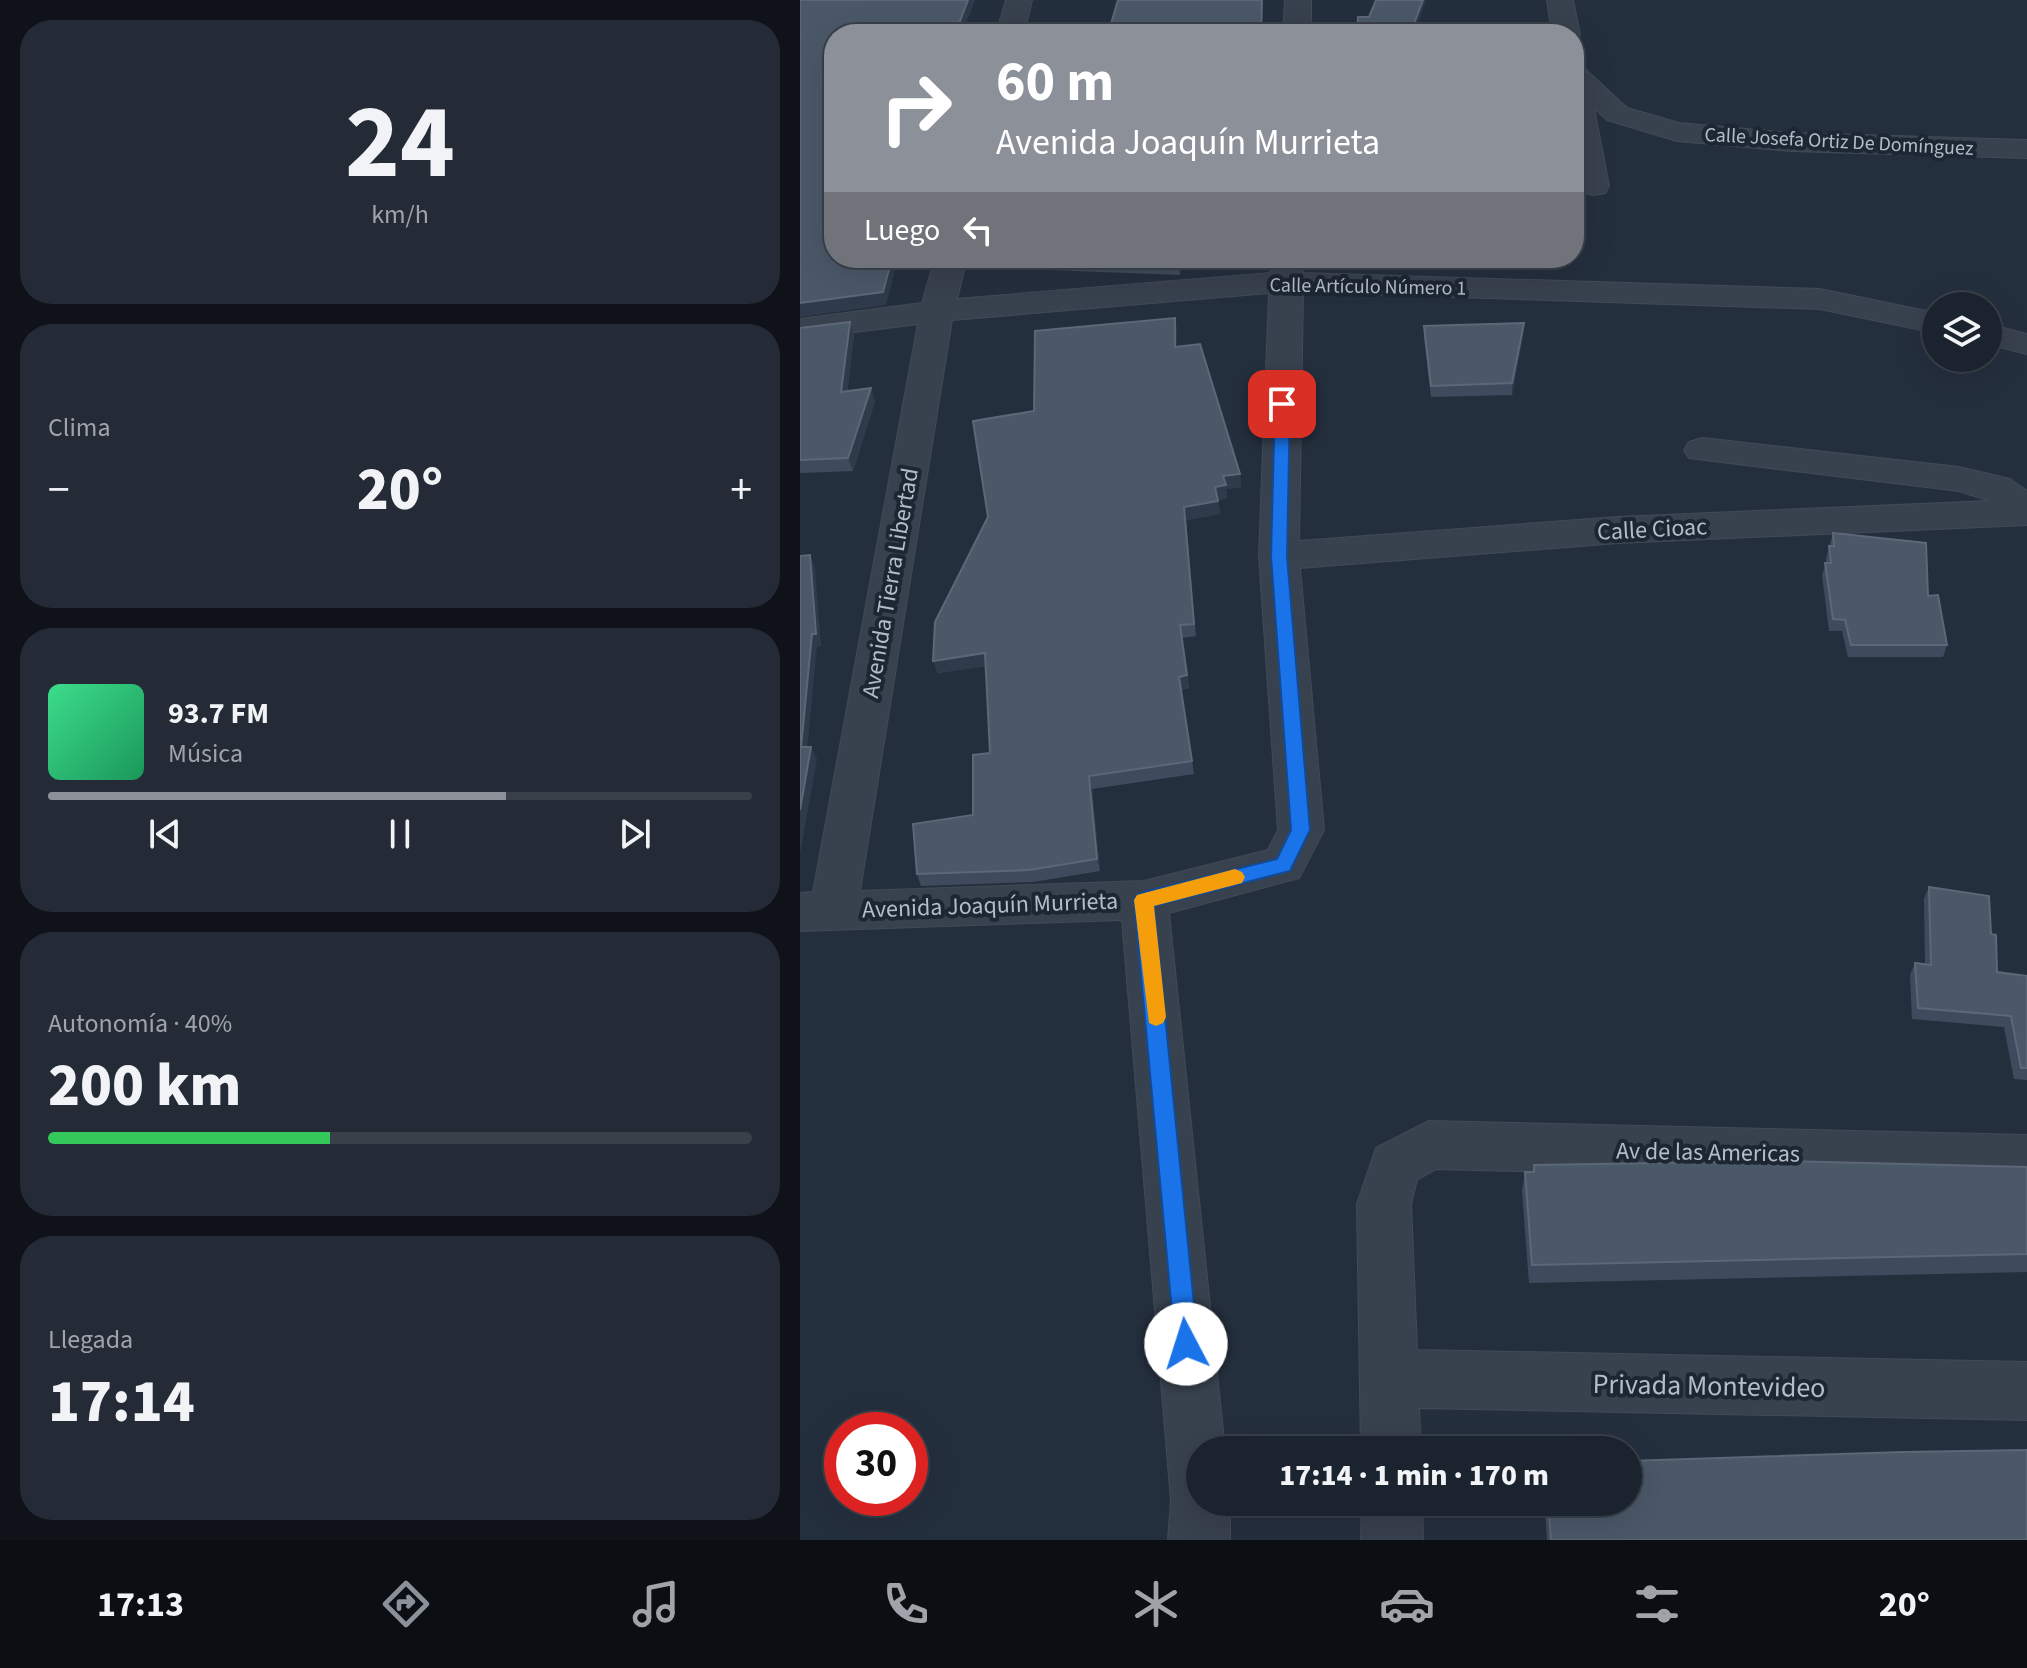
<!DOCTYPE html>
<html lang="es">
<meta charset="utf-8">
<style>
body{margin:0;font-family:"Source Sans 3",sans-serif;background:#242b36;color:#f1f3f6;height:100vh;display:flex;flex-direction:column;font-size:30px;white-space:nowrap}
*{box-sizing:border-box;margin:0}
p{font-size:26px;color:#a0a4aa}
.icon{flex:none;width:44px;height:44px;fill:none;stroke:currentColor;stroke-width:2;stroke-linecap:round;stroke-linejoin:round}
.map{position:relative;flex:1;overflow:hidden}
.details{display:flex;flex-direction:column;gap:20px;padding:20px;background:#0f1319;width:800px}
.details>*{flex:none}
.banner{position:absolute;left:24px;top:24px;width:760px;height:244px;border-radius:32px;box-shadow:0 8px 32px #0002,0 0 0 2px #39404a;background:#8c9099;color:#fff;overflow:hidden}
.tools{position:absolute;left:1122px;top:292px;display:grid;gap:16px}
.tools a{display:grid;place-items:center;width:80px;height:80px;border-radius:50%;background:#1b232e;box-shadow:0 8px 32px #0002,0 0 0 2px #39404a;font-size:40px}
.speed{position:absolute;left:24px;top:1412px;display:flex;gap:16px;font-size:40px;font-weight:700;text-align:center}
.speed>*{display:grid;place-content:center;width:104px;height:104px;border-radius:50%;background:#1b232e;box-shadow:0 8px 32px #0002,0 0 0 2px #39404a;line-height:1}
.speed .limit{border:12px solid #d22;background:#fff;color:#111}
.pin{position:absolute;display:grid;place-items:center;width:68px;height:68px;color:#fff;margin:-34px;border-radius:16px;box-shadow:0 4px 12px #0006}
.me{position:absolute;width:88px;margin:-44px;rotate:355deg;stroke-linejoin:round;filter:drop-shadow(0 0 6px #0008)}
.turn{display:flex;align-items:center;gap:28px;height:168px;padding:0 40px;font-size:36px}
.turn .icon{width:104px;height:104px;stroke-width:2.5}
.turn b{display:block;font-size:56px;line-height:68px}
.then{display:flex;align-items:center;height:76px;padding:0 40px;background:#0003;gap:16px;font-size:30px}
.big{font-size:60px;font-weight:800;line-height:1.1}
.details .widget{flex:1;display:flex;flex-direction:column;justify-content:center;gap:12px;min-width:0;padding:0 28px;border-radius:32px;background:#242b36}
.details .dial{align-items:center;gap:0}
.dial b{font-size:104px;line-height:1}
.song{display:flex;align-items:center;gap:24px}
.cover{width:96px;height:96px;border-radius:12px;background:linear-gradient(135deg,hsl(150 70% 55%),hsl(150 70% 35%))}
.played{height:8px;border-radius:4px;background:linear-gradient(90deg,#8c9099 65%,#39404a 65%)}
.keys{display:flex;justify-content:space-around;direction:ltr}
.heat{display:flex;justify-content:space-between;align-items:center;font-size:44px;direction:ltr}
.charge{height:12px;border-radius:6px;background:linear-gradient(90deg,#34c759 40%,#39404a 0)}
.trip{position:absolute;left:386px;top:1436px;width:456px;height:80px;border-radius:40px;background:#1b232e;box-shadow:0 8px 32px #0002,0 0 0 2px #39404a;font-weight:800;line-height:80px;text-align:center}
.tabs{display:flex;height:128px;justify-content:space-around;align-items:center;background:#0b0e12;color:#a0a4aa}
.tabs .icon{width:56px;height:56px}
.tabs .on{color:#8c9099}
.tabs b{font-size:36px;color:#f1f3f6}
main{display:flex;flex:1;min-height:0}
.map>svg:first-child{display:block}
</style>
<main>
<section class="details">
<div class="widget dial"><b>24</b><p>km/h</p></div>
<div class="widget"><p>Clima</p>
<div class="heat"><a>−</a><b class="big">20°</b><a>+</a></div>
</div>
<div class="widget">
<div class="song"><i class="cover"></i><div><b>93.7 FM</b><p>Música</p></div></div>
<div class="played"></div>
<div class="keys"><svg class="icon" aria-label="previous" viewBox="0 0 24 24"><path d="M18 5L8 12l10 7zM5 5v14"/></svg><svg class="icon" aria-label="pause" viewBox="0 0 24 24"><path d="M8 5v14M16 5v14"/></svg><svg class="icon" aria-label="next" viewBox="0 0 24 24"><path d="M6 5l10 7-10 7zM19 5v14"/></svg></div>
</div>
<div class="widget"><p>Autonomía · 40%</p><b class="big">200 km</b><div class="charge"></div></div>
<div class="widget"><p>Llegada</p><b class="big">17:14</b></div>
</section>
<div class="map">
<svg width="1227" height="1540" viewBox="0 0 1227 1540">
<rect width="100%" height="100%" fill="#242f3e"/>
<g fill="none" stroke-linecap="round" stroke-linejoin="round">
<!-- minor casing -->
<g stroke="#414a57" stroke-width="2">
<g id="minor">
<polygon points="206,0 232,0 224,34 196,34"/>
<polygon points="485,0 511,0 511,34 483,34"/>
<polygon points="747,0 773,0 780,34 776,40 774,34 752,34"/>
<path d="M774 66 784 68 827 108 879 123 992 133 1227 140V158L992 151 877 141 807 120 794 108 809 186 805 193 794 195 783 193C766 167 774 97 774 66Z"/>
<path d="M135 258H167L157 299 470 273 471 258H503V273L1020 289 1136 313V333L1020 309 503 292 499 541 818 517 1190 501 1159 491 889 458 884 450 889 442 902 438 1159 467 1210 479 1227 491V525L818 543 500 568 524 830 499 878 369 913 425 1450H400V1502H430V1540H368L371 1500 322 920 0 931V893L13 892 118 324 0 339V319L122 303ZM469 293 459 556 478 830 468 850 344 881 60 891 152 320Z"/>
<polygon points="1188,324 1227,334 1227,354 1188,344"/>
<polygon points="629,1121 1227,1135 1227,1183 636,1169 617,1180 611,1204 617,1350 1227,1362 1227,1420 619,1408 621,1450 561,1450 557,1204 576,1148"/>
<polygon points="562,1502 622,1502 623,1540 561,1540"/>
</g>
</g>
<!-- minor -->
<use href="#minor" fill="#38414e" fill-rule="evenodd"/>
</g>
<!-- wall -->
<g fill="#3f4b5c">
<polygon points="247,258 381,258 380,275 249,270"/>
<polygon points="375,318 377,331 376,346 440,474 441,487 426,489 427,498 418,500 420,514 386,520 396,636 382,638 389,688 381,690 394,774 292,789 300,871 233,882 121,886 117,874 173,815 190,753 186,666 138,673 133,661 188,517"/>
<polygon points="50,322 54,335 47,391 75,401 53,471 0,473 0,328"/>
<polygon points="624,326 723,335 712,395 631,397 624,338"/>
<polygon points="1033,533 1128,596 1147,645 1143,657 1048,657 1042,631 1029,631 1022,575 1026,563 1026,558"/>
<polygon points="1129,887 1191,934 1197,972 1227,976 1227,1080 1214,1079 1204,1027 1112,1019 1110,975 1115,963 1125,964 1124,899"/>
<polygon points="734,1165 1227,1167 1227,1272 729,1283 722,1191 725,1172 734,1172"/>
<polygon points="744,1502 828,1502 1227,1540 747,1540"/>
</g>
<!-- shaded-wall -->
<g fill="#2f3b4b">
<polygon points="168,0 175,0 162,34 155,34"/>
<polygon points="462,0 463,0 462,34 461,34"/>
<polygon points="623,0 626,0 614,34 610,34"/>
<polygon points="92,258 98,258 86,305 0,317 0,303"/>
<polygon points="379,258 381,258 380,275 378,262"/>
<polygon points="375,318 377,331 376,360 375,347"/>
<polygon points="50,322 54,335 46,404 41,392"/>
<polygon points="724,323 723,335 712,395 712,383"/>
<polygon points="71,388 75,401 53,471 48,458"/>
<polygon points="440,474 441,487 426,489 427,498 417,500 415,487 423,476"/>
<polygon points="418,501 420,514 386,520 396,636 384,507"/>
<polygon points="10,555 15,568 21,646 17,647 6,760 1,747 12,634"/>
<polygon points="380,625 389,688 381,690 394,774 379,677"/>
<polygon points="185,653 189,666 138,673 133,661"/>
<polygon points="11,747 17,759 0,854 0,810"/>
<polygon points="289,776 292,789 300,871 297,859"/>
</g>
<!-- building -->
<g fill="#4b5868" stroke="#5c6777" stroke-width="2">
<polygon points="0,0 168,0 155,34 34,34 34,258 92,258 83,292 0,303"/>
<polygon points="318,0 462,0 461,34 308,34"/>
<polygon points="576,0 623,0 610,34 557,34 558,17 569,17"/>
<polygon points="255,258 379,258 378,262"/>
<polygon points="375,318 375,347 400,344 440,474 423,476 426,485 415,487 418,501 384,507 394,624 380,625 387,675 379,677 392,761 289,776 297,859 229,870 117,874 113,824 173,815 173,755 190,753 185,653 133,661 135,622 188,517 173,421 234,411 235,331"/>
<polygon points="50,322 41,392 71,388 48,458 0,460 0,328"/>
<polygon points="724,323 712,383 631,386 624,326"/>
<polygon points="1033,533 1126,543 1128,596 1138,595 1147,645 1051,645 1045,620 1033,619 1025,563 1031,563 1029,546 1034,546"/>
<polygon points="10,555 16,634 12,634 1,747 11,747 0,810 0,556"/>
<polygon points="1129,887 1189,896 1191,934 1196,935 1197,972 1227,976 1227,1068 1221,1068 1211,1016 1118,1008 1115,963 1131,965"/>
<polygon points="984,1161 1227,1167 1227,1254 732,1265 725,1172 734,1172 734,1165"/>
<polygon points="1227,1450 1227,1540 751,1540 748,1502 828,1502 828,1461 1103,1452"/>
</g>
<!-- route -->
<polygon fill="#1a73e8" stroke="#114b97" stroke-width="2" points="482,399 490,404 487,556 510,830 490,871 354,906 398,1344 395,1353 386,1356 378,1353 375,1344 334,900 337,895 344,892 477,859 491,830 471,556 475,404"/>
<!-- slow -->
<polygon fill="#f59e0b" points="435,869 442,872 445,877 442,883 354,906 366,1017 363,1023 356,1026 349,1023 334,900 337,895"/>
<g text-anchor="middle" stroke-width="8" stroke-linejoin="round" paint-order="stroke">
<!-- far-street labels -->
<g font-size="20" fill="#b4bcc9" stroke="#1d2633">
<text transform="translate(1039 141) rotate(3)" y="7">Calle Josefa Ortiz De Domínguez</text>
<text transform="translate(568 286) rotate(1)" y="7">Calle Artículo Número 1</text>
</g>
<!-- street labels -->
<g font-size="24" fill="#b4bcc9" stroke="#1d2633">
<text transform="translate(852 529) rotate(-3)" y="8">Calle Cioac</text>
<text transform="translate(90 583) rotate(-80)" y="8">Avenida Tierra Libertad</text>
<text transform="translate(190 905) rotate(-2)" y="8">Avenida Joaquín Murrieta</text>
<text transform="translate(908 1152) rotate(1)" y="8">Av de las Americas</text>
</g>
<!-- near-street labels -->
<g font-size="28" fill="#b4bcc9" stroke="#1d2633">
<text transform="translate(909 1385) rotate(1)" y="10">Privada Montevideo</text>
</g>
</g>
</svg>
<div class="tools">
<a><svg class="icon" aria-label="layers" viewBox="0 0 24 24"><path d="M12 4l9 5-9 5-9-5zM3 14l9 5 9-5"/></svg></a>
</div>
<div class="speed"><div class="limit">30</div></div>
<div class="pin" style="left:482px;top:404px;background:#d93025"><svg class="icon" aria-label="arrive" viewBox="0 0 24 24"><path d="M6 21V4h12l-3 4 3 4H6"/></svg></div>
<svg class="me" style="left:386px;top:1344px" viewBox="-20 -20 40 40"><circle r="19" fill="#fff"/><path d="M0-13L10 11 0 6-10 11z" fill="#1a73e8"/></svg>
<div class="trip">17:14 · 1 min · 170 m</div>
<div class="banner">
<div class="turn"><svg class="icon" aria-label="right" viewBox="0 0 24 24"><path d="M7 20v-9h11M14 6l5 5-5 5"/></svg><div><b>60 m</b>Avenida Joaquín Murrieta</div></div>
<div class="then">Luego<svg class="icon" aria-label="left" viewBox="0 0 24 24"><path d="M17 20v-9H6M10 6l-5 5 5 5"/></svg></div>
</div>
</div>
</main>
<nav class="tabs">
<b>17:13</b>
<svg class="icon on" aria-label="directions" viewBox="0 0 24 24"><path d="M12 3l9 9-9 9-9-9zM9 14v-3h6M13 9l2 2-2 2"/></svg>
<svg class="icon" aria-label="music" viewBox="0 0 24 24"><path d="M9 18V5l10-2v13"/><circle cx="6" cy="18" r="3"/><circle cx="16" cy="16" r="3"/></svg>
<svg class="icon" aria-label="phone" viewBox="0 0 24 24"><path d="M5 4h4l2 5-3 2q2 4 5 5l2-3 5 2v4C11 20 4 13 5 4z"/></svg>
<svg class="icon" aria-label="climate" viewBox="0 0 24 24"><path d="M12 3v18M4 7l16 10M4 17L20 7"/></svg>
<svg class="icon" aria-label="car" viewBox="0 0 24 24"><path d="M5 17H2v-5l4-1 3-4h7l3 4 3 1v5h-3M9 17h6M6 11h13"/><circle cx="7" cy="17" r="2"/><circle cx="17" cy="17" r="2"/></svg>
<svg class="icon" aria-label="filters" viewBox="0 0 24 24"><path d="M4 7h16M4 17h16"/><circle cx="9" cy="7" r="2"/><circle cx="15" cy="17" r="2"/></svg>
<b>20°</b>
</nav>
